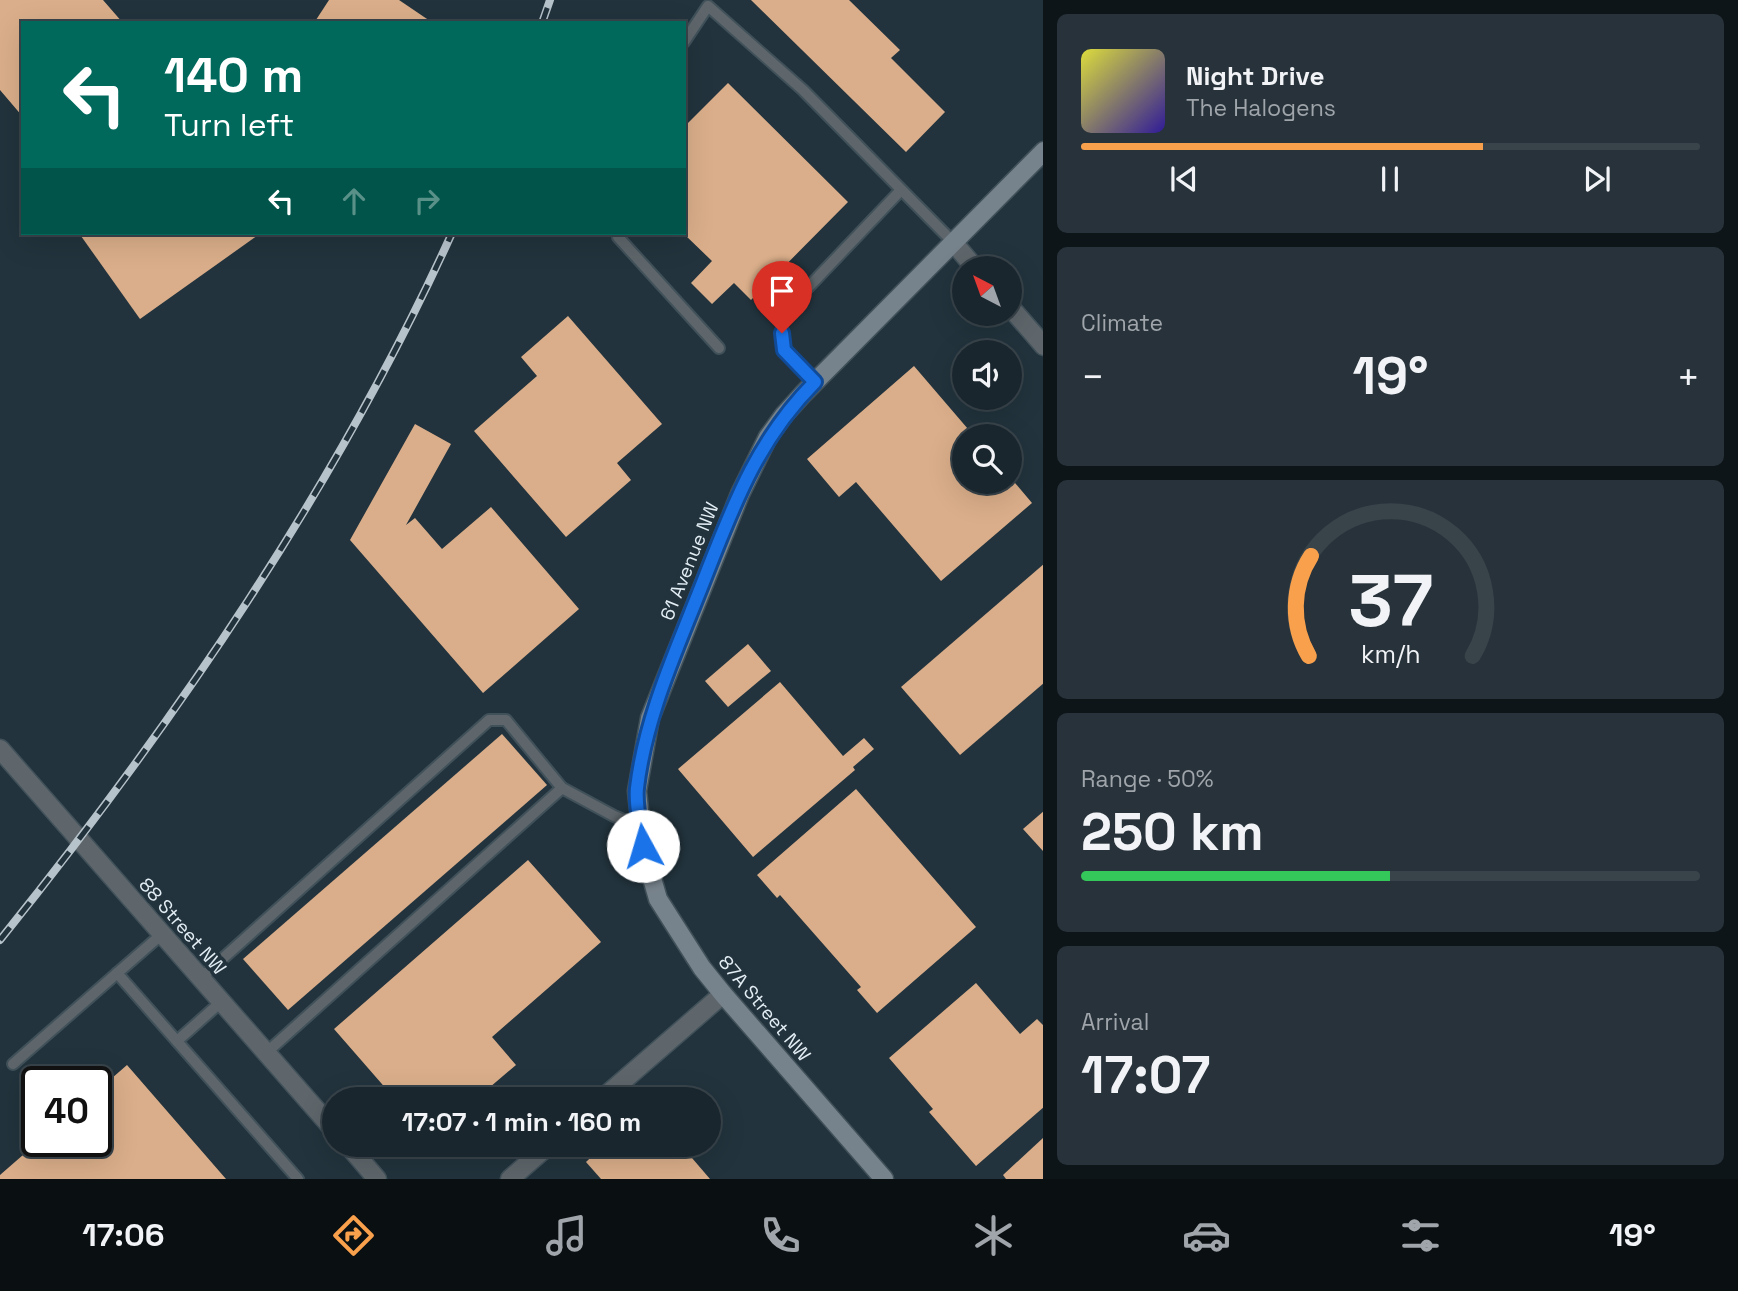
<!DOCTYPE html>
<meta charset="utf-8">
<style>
body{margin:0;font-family:"Space Grotesk",sans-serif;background:#27323a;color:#f1f3f6;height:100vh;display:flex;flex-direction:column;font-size:26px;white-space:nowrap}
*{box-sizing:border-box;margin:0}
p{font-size:23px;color:#9fa5aa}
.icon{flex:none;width:38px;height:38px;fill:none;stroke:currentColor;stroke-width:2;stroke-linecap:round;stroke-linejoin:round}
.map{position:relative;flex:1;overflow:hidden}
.details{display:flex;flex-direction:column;gap:14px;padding:14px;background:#0e1519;width:695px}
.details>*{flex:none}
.banner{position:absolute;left:21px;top:21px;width:665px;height:214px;border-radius:0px;box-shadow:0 7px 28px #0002,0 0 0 2px #38434a;background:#00695c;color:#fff;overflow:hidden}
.needle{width:46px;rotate:319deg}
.controls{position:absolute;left:952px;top:256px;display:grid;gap:14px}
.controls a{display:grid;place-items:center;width:70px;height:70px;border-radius:50%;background:#1a262e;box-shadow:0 7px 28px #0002,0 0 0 2px #38434a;font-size:35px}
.speed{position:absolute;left:21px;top:1066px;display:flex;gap:14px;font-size:35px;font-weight:700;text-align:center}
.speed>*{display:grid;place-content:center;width:91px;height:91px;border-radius:50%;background:#1a262e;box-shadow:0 7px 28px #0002,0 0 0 2px #38434a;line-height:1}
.speed .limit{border:4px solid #111;border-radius:10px;background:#fff;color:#111}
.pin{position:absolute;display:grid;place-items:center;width:60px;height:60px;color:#fff;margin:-72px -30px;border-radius:50% 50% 50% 0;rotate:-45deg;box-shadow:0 0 7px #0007}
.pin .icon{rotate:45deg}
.me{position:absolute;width:77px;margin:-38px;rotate:354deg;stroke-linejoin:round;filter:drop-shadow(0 0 5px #0008)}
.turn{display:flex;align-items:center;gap:24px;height:147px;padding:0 28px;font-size:32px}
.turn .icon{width:91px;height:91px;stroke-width:2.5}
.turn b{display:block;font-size:49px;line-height:60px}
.lanes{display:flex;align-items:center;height:66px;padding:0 28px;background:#0003;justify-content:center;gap:35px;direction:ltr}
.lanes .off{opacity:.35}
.big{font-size:52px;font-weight:600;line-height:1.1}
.details .tile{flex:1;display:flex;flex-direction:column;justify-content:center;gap:10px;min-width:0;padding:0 24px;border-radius:10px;background:#27323a}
.details .dial{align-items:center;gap:0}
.dial svg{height:182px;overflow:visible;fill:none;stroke:#38434a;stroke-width:7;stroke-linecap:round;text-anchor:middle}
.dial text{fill:#f1f3f6;stroke:none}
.song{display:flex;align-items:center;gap:21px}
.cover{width:84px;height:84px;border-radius:10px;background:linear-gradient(135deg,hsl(60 70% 55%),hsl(250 70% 35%))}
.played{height:7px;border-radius:4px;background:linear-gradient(90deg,#f9a04c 65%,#38434a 65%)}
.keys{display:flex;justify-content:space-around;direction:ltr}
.heat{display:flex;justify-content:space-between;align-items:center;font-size:38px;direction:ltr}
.charge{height:10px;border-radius:5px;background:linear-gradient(90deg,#34c759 50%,#38434a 0)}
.trip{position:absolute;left:322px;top:1087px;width:399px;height:70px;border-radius:35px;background:#1a262e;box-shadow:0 7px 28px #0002,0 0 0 2px #38434a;font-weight:600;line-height:70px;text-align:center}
.dock{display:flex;height:112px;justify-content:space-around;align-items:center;background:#0a0f12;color:#9fa5aa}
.dock .icon{width:49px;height:49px}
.dock .selected{color:#f9a04c}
.dock b{font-size:32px;color:#f1f3f6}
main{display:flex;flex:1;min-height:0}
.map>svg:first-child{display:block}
</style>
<main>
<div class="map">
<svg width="1044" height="1179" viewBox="0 0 1044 1179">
<rect width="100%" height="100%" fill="#22333d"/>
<!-- building -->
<g fill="#daae8a">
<polygon points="0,0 103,0 123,23 23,23 23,117 0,90"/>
<polygon points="329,0 399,0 433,23 314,23"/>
<polygon points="751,0 849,0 900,50 891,58 945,112 906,152"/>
<polygon points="728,83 848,202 751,300 734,283 712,304 691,283 712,261 684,234 684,127"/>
<polygon points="86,233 261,233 140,319 81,236"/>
<polygon points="568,316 662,424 617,463 631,480 566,537 474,431 537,376 521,357"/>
<polygon points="914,366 974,436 964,436 964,481 1010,481 1010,477 1032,503 941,581 856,482 839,497 807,459"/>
<polygon points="415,424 451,444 406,525 415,518 442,549 491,507 579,609 483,693 350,540"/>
<polygon points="1044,564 1044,683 960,755 901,687"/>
<polygon points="748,644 771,671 728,707 705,681"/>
<polygon points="780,682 843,756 864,738 874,749 853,767 855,770 753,857 678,769"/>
<polygon points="502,734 547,785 288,1010 243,959"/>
<polygon points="856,789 976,927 877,1013 857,990 861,987 780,895 777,898 757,875"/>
<polygon points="1044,811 1044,852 1023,829"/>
<polygon points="528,860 601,942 492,1037 516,1065 476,1099 395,1099 334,1029"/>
<polygon points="976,983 1020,1034 1037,1019 1044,1026 1044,1107 976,1166 929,1112 933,1109 889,1058"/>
<polygon points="127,1065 226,1179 0,1179 0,1175 39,1141 96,1141 96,1092"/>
<polygon points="1044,1137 1044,1179 1006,1179 1003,1175"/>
<polygon points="605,1144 680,1144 710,1179 601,1179 586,1162"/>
</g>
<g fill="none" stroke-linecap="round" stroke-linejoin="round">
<!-- lane casing -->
<g stroke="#41515a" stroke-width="14">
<g id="lane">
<polyline points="684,42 708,6 803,90 953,242"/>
<polyline points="618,233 618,237 719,348"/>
<polyline points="815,382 784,350 781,316 901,190"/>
<polyline points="117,973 298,1179"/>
<polyline points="201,978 489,720 506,720 562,788"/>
<polyline points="177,1041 221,1002"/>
<polyline points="266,1053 562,788 614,816 641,827"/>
<polyline points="13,1064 162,934"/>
</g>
</g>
<!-- street casing -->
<g stroke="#41515a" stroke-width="21">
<g id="street">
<polyline points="953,242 975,268"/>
<polyline points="1010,307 1044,346"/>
<polyline points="0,749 334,1130"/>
<polyline points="602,1099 723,994"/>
<polyline points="347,1144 377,1179"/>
<polyline points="510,1179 550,1144"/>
</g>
</g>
<!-- secondary casing -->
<g stroke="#41515a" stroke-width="21">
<polyline id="secondary" points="884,1179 723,994 702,968 658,899 643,847 637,791 650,718 740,494 768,437 784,415 803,394 1044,151"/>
</g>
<!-- lane -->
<use href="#lane" stroke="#5e666b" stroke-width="10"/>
<!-- street -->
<use href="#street" stroke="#5e666b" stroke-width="18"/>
<!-- secondary -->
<use href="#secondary" stroke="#77838c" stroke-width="18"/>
<!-- rail casing -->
<g stroke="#b7c3cb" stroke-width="8">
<g id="rail">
<polyline points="542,23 550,0"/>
<path d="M0 940C175 722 336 488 452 233"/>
</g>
</g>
<!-- rail -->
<use href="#rail" stroke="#22333d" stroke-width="5" stroke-dasharray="16" stroke-linecap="butt"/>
</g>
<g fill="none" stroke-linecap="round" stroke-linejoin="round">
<!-- route casing -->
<g stroke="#114b97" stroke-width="18">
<path id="route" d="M643 846C641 828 635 806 637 788 645 720 673 658 698 595 730 515 753 444 815 382L784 350 782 333"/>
</g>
<!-- route -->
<use href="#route" stroke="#1a73e8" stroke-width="12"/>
</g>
<g text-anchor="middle" stroke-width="7" stroke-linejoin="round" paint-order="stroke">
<!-- street labels -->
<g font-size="19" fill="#e3edf4" stroke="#22333d">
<text transform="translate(689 561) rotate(-68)" y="7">61 Avenue NW</text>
<text transform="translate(183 926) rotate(49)" y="7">88 Street NW</text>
<text transform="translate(765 1008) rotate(50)" y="7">87A Street NW</text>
</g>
</g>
</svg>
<div class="controls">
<a><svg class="needle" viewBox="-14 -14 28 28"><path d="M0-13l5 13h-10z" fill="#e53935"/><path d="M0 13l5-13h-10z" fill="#9fa5aa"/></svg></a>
<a><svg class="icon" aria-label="sound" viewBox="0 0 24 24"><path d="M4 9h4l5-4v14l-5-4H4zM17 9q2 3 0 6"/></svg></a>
<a><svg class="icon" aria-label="search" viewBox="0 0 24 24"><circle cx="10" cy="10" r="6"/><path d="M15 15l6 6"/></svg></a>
</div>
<div class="speed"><div class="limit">40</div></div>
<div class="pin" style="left:782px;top:333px;background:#d93025"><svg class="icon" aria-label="arrive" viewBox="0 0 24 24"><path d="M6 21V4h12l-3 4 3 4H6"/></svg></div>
<svg class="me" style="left:643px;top:846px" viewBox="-20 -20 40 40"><circle r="19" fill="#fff"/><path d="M0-13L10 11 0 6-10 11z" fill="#1a73e8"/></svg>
<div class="trip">17:07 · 1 min · 160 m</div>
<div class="banner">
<div class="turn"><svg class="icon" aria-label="left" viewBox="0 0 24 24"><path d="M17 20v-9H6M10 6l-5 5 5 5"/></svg><div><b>140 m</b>Turn left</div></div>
<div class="lanes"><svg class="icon" aria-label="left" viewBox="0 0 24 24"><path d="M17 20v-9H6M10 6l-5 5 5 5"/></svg><svg class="icon off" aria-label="ahead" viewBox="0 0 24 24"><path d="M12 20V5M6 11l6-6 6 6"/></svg><svg class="icon off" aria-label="right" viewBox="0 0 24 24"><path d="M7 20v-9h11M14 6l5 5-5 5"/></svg></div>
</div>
</div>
<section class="details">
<div class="tile">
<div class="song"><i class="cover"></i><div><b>Night Drive</b><p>The Halogens</p></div></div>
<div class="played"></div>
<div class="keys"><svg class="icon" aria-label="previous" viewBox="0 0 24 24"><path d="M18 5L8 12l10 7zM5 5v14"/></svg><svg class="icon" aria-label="pause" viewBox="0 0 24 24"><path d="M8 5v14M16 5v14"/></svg><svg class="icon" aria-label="next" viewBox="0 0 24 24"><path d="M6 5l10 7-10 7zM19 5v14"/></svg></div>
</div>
<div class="tile"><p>Climate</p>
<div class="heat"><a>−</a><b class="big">19°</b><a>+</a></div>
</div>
<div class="tile dial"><svg viewBox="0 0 100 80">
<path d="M14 69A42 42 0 1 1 86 69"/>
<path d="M14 69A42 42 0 0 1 15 25" stroke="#f9a04c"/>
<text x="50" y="56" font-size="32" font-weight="700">37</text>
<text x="50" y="72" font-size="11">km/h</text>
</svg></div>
<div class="tile"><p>Range · 50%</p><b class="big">250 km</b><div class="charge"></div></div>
<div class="tile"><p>Arrival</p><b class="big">17:07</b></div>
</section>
</main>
<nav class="dock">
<b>17:06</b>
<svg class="icon selected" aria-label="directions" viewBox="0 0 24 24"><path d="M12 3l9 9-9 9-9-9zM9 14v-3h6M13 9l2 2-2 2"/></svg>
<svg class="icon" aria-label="music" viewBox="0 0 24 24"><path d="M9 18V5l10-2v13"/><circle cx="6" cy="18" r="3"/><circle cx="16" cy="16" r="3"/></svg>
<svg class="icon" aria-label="phone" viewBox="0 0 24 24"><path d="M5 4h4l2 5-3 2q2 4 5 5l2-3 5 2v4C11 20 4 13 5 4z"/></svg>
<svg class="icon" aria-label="climate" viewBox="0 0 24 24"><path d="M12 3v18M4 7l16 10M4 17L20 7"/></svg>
<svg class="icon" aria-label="car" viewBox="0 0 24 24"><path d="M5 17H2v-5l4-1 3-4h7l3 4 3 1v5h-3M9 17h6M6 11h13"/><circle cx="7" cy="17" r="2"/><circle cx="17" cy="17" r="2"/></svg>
<svg class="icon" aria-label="filters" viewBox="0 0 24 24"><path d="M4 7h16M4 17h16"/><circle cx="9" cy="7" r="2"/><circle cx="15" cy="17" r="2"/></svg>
<b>19°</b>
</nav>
